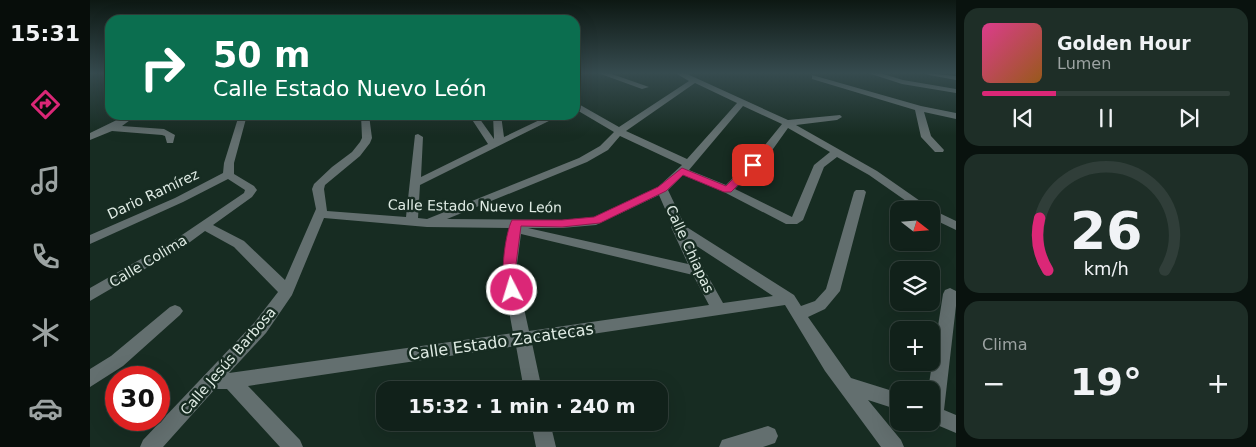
<!DOCTYPE html>
<html lang="es">
<meta charset="utf-8">
<style>
body{margin:0;font-family:"DejaVu Sans",sans-serif;background:#1e2e27;color:#f1f3f6;height:100vh;display:flex;flex-direction:column;font-size:19px;white-space:nowrap}
*{box-sizing:border-box;margin:0}
p{font-size:16px;color:#9ca3a2}
.icon{flex:none;width:28px;height:28px;fill:none;stroke:currentColor;stroke-width:2;stroke-linecap:round;stroke-linejoin:round}
.map{position:relative;flex:1;overflow:hidden}
.panel{display:flex;flex-direction:column;gap:8px;padding:8px;background:#09120e;width:300px}
.panel>*{flex:none}
.hud{position:absolute;left:15px;top:15px;width:475px;height:105px;border-radius:15px;box-shadow:0 5px 20px #0002,0 0 0 1px #303e39;background:#0b6e4f;color:#fff;overflow:hidden}
.needle{width:32px;rotate:107deg}
.fabs{position:absolute;left:800px;top:201px;display:grid;gap:10px}
.fabs a{display:grid;place-items:center;width:50px;height:50px;border-radius:10px;background:#11211a;box-shadow:0 5px 20px #0002,0 0 0 1px #303e39;font-size:25px}
.speed{position:absolute;left:15px;top:366px;display:flex;gap:10px;font-size:25px;font-weight:700;text-align:center}
.speed>*{display:grid;place-content:center;width:65px;height:65px;border-radius:50%;background:#11211a;box-shadow:0 5px 20px #0002,0 0 0 1px #303e39;line-height:1}
.speed .limit{border:8px solid #d22;background:#fff;color:#111}
.pin{position:absolute;display:grid;place-items:center;width:42px;height:42px;color:#fff;margin:-21px;border-radius:10px;box-shadow:0 2px 8px #0006}
.me{position:absolute;width:55px;margin:-28px;rotate:355deg;stroke-linejoin:round;filter:drop-shadow(0 0 4px #0008)}
.turn{display:flex;align-items:center;gap:18px;height:105px;padding:0 25px;font-size:22px}
.turn .icon{width:65px;height:65px;stroke-width:2.5}
.turn b{display:block;font-size:35px;line-height:42px}
.big{font-size:38px;font-weight:700;line-height:1.1}
.panel .tile{flex:1;display:flex;flex-direction:column;justify-content:center;gap:8px;min-width:0;padding:0 18px;border-radius:15px;background:#1e2e27}
.panel .dial{align-items:center;gap:0}
.dial svg{height:130px;overflow:visible;fill:none;stroke:#303e39;stroke-width:7;stroke-linecap:round;text-anchor:middle}
.dial text{fill:#f1f3f6;stroke:none}
.song{display:flex;align-items:center;gap:15px}
.cover{width:60px;height:60px;border-radius:8px;background:linear-gradient(135deg,hsl(330 70% 55%),hsl(30 70% 35%))}
.played{height:5px;border-radius:2px;background:linear-gradient(90deg,#db2777 30%,#303e39 30%)}
.keys{display:flex;justify-content:space-around;direction:ltr}
.heat{display:flex;justify-content:space-between;align-items:center;font-size:28px;direction:ltr}
.trip{position:absolute;left:286px;top:381px;width:292px;height:50px;border-radius:15px;background:#11211a;box-shadow:0 5px 20px #0002,0 0 0 1px #303e39;font-weight:700;line-height:50px;text-align:center}
main{display:flex;flex:1;min-height:0}
.tab-bar{display:flex;flex-direction:column;width:90px;justify-content:space-around;align-items:center;background:#070d0a;color:#9ca3a2}
.tab-bar .icon{width:35px;height:35px}
.tab-bar .on{color:#db2777}
.tab-bar b{font-size:22px;color:#f1f3f6}
.map>svg:first-child{display:block}
</style>
<main>
<nav class="tab-bar">
<b>15:31</b>
<svg class="icon on" aria-label="directions" viewBox="0 0 24 24"><path d="M12 3l9 9-9 9-9-9zM9 14v-3h6M13 9l2 2-2 2"/></svg>
<svg class="icon" aria-label="music" viewBox="0 0 24 24"><path d="M9 18V5l10-2v13"/><circle cx="6" cy="18" r="3"/><circle cx="16" cy="16" r="3"/></svg>
<svg class="icon" aria-label="phone" viewBox="0 0 24 24"><path d="M5 4h4l2 5-3 2q2 4 5 5l2-3 5 2v4C11 20 4 13 5 4z"/></svg>
<svg class="icon" aria-label="climate" viewBox="0 0 24 24"><path d="M12 3v18M4 7l16 10M4 17L20 7"/></svg>
<svg class="icon" aria-label="car" viewBox="0 0 24 24"><path d="M5 17H2v-5l4-1 3-4h7l3 4 3 1v5h-3M9 17h6M6 11h13"/><circle cx="7" cy="17" r="2"/><circle cx="17" cy="17" r="2"/></svg>
</nav>
<div class="map">
<svg width="866" height="447" viewBox="0 0 866 447">
<rect width="100%" height="100%" fill="#172c22"/>
<g fill="none" stroke-linecap="round" stroke-linejoin="round">
<!-- minor -->
<g fill="#636f6f" fill-rule="evenodd">
<polygon points="508,73 519,73 559,87 552,89"/>
<path d="M585 73H595L698 120 750 115 752 117 747 120 706 125 787 171 843 210 866 221V230L841 218V210H829L779 175 747 157 734 167 713 220 707 224H696L634 192 593 175 578 190 595 226 704 295 711 306 725 301 736 289 764 192 766 190H774L776 192 750 291 735 309 718 317 761 378 809 393V410L778 400 811 440 814 447H791L735 371 695 305 442 343 452 390H434L426 346 158 386 210 440 213 447H190L137 389H125L73 447H50L53 440 164 323 188 292 144 247 115 231 96 245 0 301V288L86 239 154 193 155 190 138 179 93 202 0 244V235L85 198 133 173 134 163 149 115H157L144 163V174L164 186 167 190 162 197 123 225 154 241 195 280 226 209 222 189 224 184 242 167 262 152 270 142 272 138 271 115H279L282 138 280 143 270 156 235 185 234 189 237 211 316 217 325 135 328 134 333 137 331 177 398 144 379 115H387L404 139 403 115H411L414 137 460 115H471L330 185 328 218 337 219 489 158 510 146 524 132 485 109V102L529 127 599 81ZM605 83 647 103 597 159 536 131ZM653 106 692 124 675 145 636 185 599 170ZM698 128 740 152 724 165 702 217 645 189 683 149ZM530 136 592 165 568 187 504 217 472 220 357 219 497 162 518 150ZM569 195 582 225 581 227 598 264 438 228H472L506 225ZM234 218 337 227 419 228 412 272 423 333 139 373 176 333 202 295ZM431 234 603 275 619 305 439 331 426 272ZM602 243 683 296 633 303 615 271Z"/>
<polygon points="778,73 790,73 813,80 866,89 866,93 812,84"/>
<polygon points="835,73 866,76 866,80 839,75"/>
<polygon points="722,75 831,106 866,113 866,119 834,112 841,136 854,150 853,152 845,152 831,137 825,110 722,79"/>
<polygon points="37,115 47,115 32,126 74,129 85,135 83,143 77,143 75,136 72,135 22,131 0,140 0,133"/>
<polygon points="860,288 866,291 866,306 854,410 866,415 866,433 840,422 841,390 838,390 853,294 855,290"/>
<polygon points="85,305 90,307 93,311 90,315 33,366 0,387 0,369 21,356 80,307"/>
<polygon points="441,422 460,422 466,447 446,447"/>
<polygon points="678,426 685,429 688,436 685,443 673,447 629,447 632,440"/>
</g>
</g>
<!-- sky -->
<linearGradient id="sky" x2="0" y2="1"><stop stop-color="#0d1813"/><stop offset="0.54" stop-color="#364b4f"/><stop offset="1" stop-color="#364b4f" stop-opacity="0"/></linearGradient>
<rect width="866" height="135" fill="url(#sky)"/>
<!-- route -->
<path fill="#db2777" stroke="#8e194d" d="M663 162 666 163V167L641 192H634L593 175 576 191 510 223 472 227 431 226 425 272 428 290 426 293H417C409 279 415 234 422 220H472L504 217 568 187 592 168 636 186 659 163Z"/>
<g text-anchor="middle" stroke-width="5" stroke-linejoin="round" paint-order="stroke">
<!-- street labels -->
<g font-size="14" fill="#dfebe4" stroke="#172c22">
<text transform="translate(63 194) rotate(-25)" y="5">Dario Ramírez</text>
<text transform="translate(385 206) rotate(1)" y="5">Calle Estado Nuevo León</text>
<text transform="translate(600 249) rotate(65)" y="5">Calle Chiapas</text>
<text transform="translate(58 261) rotate(-31)" y="5">Calle Colima</text>
<text transform="translate(138 361) rotate(-49)" y="5">Calle Jesús Barbosa</text>
</g>
<!-- near-street labels -->
<g font-size="16" fill="#dfebe4" stroke="#172c22">
<text transform="translate(411 341) rotate(-8)" y="6">Calle Estado Zacatecas</text>
</g>
</g>
</svg>
<div class="fabs">
<a><svg class="needle" viewBox="-14 -14 28 28"><path d="M0-13l5 13h-10z" fill="#e53935"/><path d="M0 13l5-13h-10z" fill="#9ca3a2"/></svg></a>
<a><svg class="icon" aria-label="layers" viewBox="0 0 24 24"><path d="M12 4l9 5-9 5-9-5zM3 14l9 5 9-5"/></svg></a>
<a>+</a>
<a>−</a>
</div>
<div class="speed"><div class="limit">30</div></div>
<div class="pin" style="left:663px;top:165px;background:#d93025"><svg class="icon" aria-label="arrive" viewBox="0 0 24 24"><path d="M6 21V4h12l-3 4 3 4H6"/></svg></div>
<svg class="me" style="left:422px;top:290px" viewBox="-20 -20 40 40"><circle r="17" fill="#db2777" stroke="#fff" stroke-width="3"/><path d="M0-11L8 9 0 5-8 9z" fill="#fff"/></svg>
<div class="trip">15:32 · 1 min · 240 m</div>
<div class="hud">
<div class="turn"><svg class="icon" aria-label="right" viewBox="0 0 24 24"><path d="M7 20v-9h11M14 6l5 5-5 5"/></svg><div><b>50 m</b>Calle Estado Nuevo León</div></div>
</div>
</div>
<section class="panel">
<div class="tile">
<div class="song"><i class="cover"></i><div><b>Golden Hour</b><p>Lumen</p></div></div>
<div class="played"></div>
<div class="keys"><svg class="icon" aria-label="previous" viewBox="0 0 24 24"><path d="M18 5L8 12l10 7zM5 5v14"/></svg><svg class="icon" aria-label="pause" viewBox="0 0 24 24"><path d="M8 5v14M16 5v14"/></svg><svg class="icon" aria-label="next" viewBox="0 0 24 24"><path d="M6 5l10 7-10 7zM19 5v14"/></svg></div>
</div>
<div class="tile dial"><svg viewBox="0 0 100 80">
<path d="M14 69A42 42 0 1 1 86 69"/>
<path d="M14 69A42 42 0 0 1 9 37" stroke="#db2777"/>
<text x="50" y="56" font-size="32" font-weight="700">26</text>
<text x="50" y="72" font-size="11">km/h</text>
</svg></div>
<div class="tile"><p>Clima</p>
<div class="heat"><a>−</a><b class="big">19°</b><a>+</a></div>
</div>
</section>
</main>
